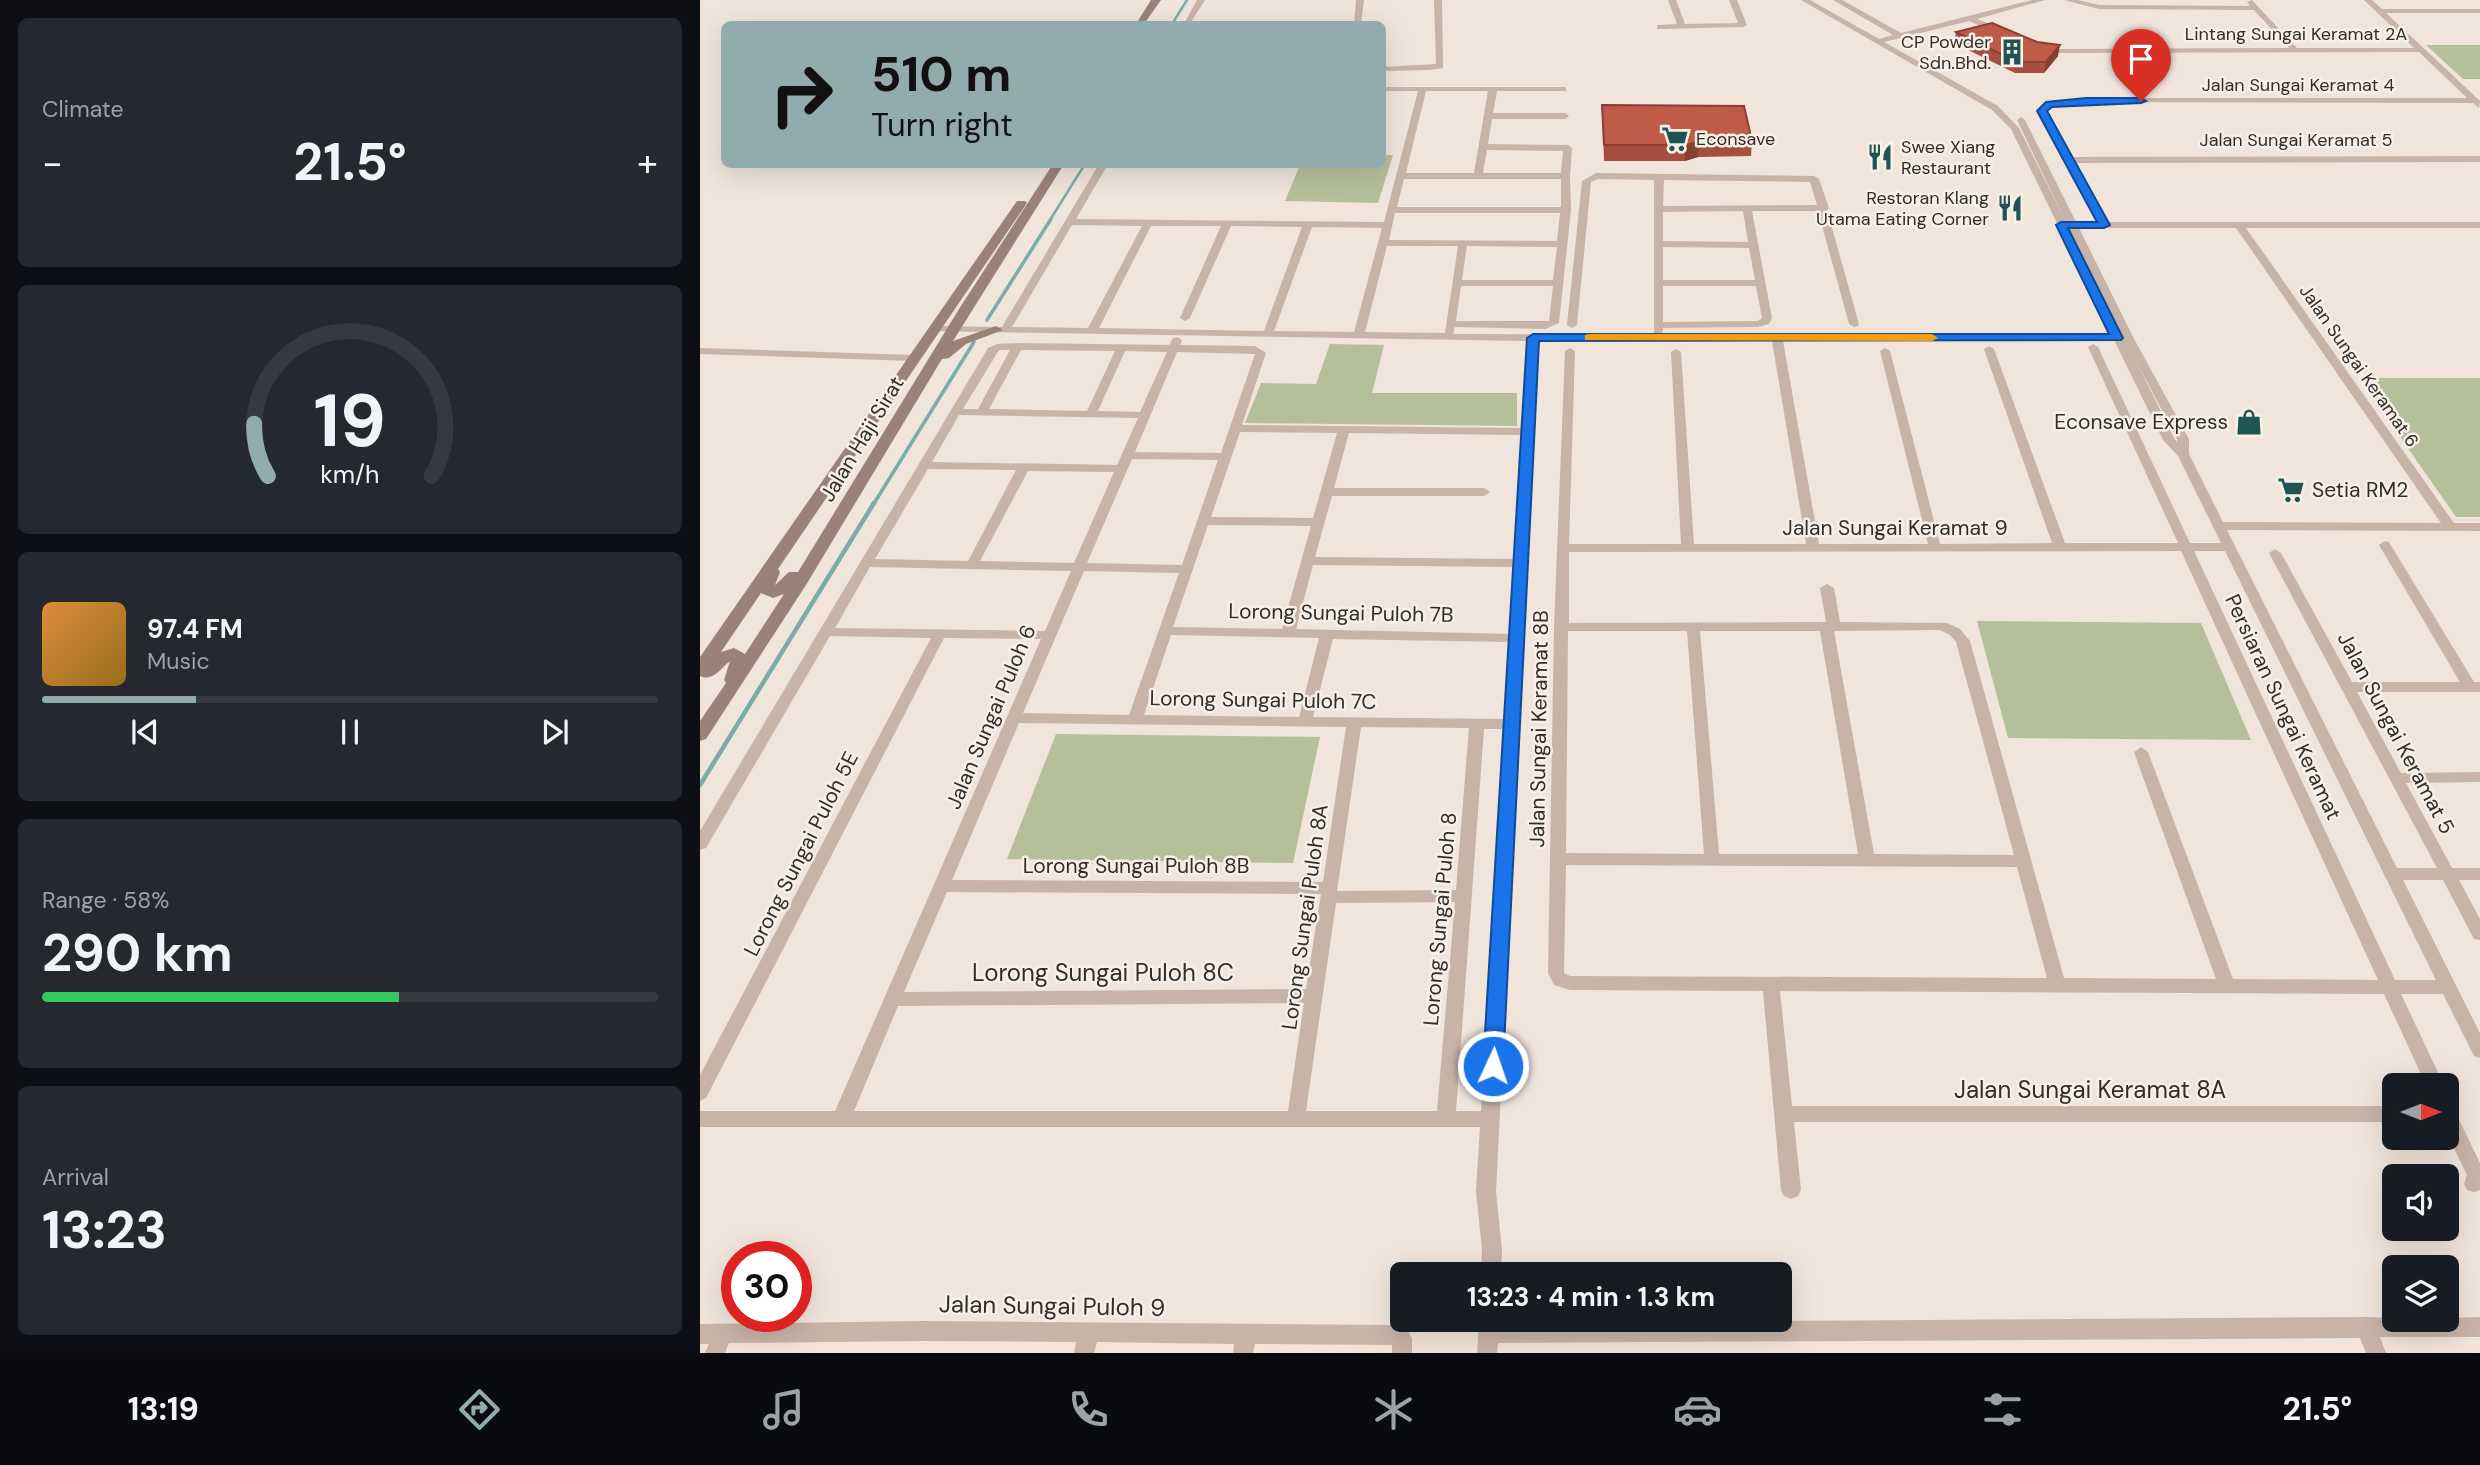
<!DOCTYPE html>
<meta charset="utf-8">
<style>
body{margin:0;font-family:"DM Sans",sans-serif;background:#242831;color:#f1f3f6;height:100vh;display:flex;flex-direction:column;font-size:26px;white-space:nowrap}
*{box-sizing:border-box;margin:0}
p{font-size:23px;color:#9ea1a6}
.icon{flex:none;width:38px;height:38px;fill:none;stroke:currentColor;stroke-width:2;stroke-linecap:round;stroke-linejoin:round}
.map{position:relative;flex:1;overflow:hidden}
.panel{display:flex;flex-direction:column;gap:18px;padding:18px;background:#0d0f14;width:700px}
.panel>*{flex:none}
.guide{position:absolute;left:21px;top:21px;width:665px;height:147px;border-radius:10px;box-shadow:0 7px 28px #0002;background:#92abad;color:#111;overflow:hidden}
.needle{width:46px;rotate:90deg}
.buttons{position:absolute;left:1682px;top:1073px;display:grid;gap:14px}
.buttons a{display:grid;place-items:center;width:77px;height:77px;border-radius:10px;background:#171b24;box-shadow:0 7px 28px #0002;font-size:35px}
.speed{position:absolute;left:21px;top:1241px;display:flex;gap:14px;font-size:35px;font-weight:700;text-align:center}
.speed>*{display:grid;place-content:center;width:91px;height:91px;border-radius:50%;background:#171b24;box-shadow:0 7px 28px #0002;line-height:1}
.speed .limit{border:10px solid #d22;background:#fff;color:#111}
.pin{position:absolute;display:grid;place-items:center;width:60px;height:60px;color:#fff;margin:-72px -30px;border-radius:50% 50% 50% 0;rotate:-45deg;box-shadow:0 0 7px #0007}
.pin .icon{rotate:45deg}
.me{position:absolute;width:77px;margin:-38px;rotate:3deg;stroke-linejoin:round;filter:drop-shadow(0 0 5px #0008)}
.turn{display:flex;align-items:center;gap:24px;height:147px;padding:0 35px;font-size:32px}
.turn .icon{width:91px;height:91px;stroke-width:2.5}
.turn b{display:block;font-size:49px;line-height:60px}
.big{font-size:52px;font-weight:700;line-height:1.1}
.panel .card{flex:1;display:flex;flex-direction:column;justify-content:center;gap:10px;min-width:0;padding:0 24px;border-radius:10px;background:#242831}
.panel .dial{align-items:center;gap:0}
.dial svg{height:182px;overflow:visible;fill:none;stroke:#363941;stroke-width:7;stroke-linecap:round;text-anchor:middle}
.dial text{fill:#f1f3f6;stroke:none}
.song{display:flex;align-items:center;gap:21px}
.cover{width:84px;height:84px;border-radius:10px;background:linear-gradient(135deg,hsl(30 70% 55%),hsl(40 70% 35%))}
.played{height:7px;border-radius:4px;background:linear-gradient(90deg,#92abad 25%,#363941 25%)}
.keys{display:flex;justify-content:space-around;direction:ltr}
.heat{display:flex;justify-content:space-between;align-items:center;font-size:38px;direction:ltr}
.charge{height:10px;border-radius:5px;background:linear-gradient(90deg,#34c759 58%,#363941 0)}
.trip{position:absolute;left:690px;top:1262px;width:402px;height:70px;border-radius:10px;background:#171b24;box-shadow:0 7px 28px #0002;font-weight:700;line-height:70px;text-align:center}
.menu{display:flex;height:112px;justify-content:space-around;align-items:center;background:#090b0e;color:#9ea1a6}
.menu .icon{width:49px;height:49px}
.menu .active{color:#92abad}
.menu b{font-size:32px;color:#f1f3f6}
main{display:flex;flex:1;min-height:0}
.map>svg:first-child{display:block}
</style>
<main>
<section class="panel">
<div class="card"><p>Climate</p>
<div class="heat"><a>−</a><b class="big">21.5°</b><a>+</a></div>
</div>
<div class="card dial"><svg viewBox="0 0 100 80">
<path d="M14 69A42 42 0 1 1 86 69"/>
<path d="M14 69A42 42 0 0 1 8 46" stroke="#92abad"/>
<text x="50" y="56" font-size="32" font-weight="700">19</text>
<text x="50" y="72" font-size="11">km/h</text>
</svg></div>
<div class="card">
<div class="song"><i class="cover"></i><div><b>97.4 FM</b><p>Music</p></div></div>
<div class="played"></div>
<div class="keys"><svg class="icon" aria-label="previous" viewBox="0 0 24 24"><path d="M18 5L8 12l10 7zM5 5v14"/></svg><svg class="icon" aria-label="pause" viewBox="0 0 24 24"><path d="M8 5v14M16 5v14"/></svg><svg class="icon" aria-label="next" viewBox="0 0 24 24"><path d="M6 5l10 7-10 7zM19 5v14"/></svg></div>
</div>
<div class="card"><p>Range · 58%</p><b class="big">290 km</b><div class="charge"></div></div>
<div class="card"><p>Arrival</p><b class="big">13:23</b></div>
</section>
<div class="map">
<svg width="1780" height="1353" viewBox="0 0 1780 1353">
<rect width="100%" height="100%" fill="#f0e4db"/>
<!-- green -->
<g fill="#b6bf9c">
<polygon points="1726,45 1780,45 1780,79 1763,79"/>
<polygon points="683,155 693,155 678,203 585,201 600,165 682,164"/>
<polygon points="630,344 684,345 672,393 817,393 817,426 545,423 561,383 616,384"/>
<polygon points="1659,378 1780,378 1780,517 1756,517"/>
<polygon points="1277,621 1501,623 1551,740 1308,738"/>
<polygon points="356,734 620,737 593,863 307,859"/>
</g>
<g fill="none" stroke-linecap="round" stroke-linejoin="round">
<!-- stream-far2 -->
<g stroke="#7bacaa" stroke-width="2.5">
<polyline points="472,24 487,0"/>
<polyline points="350,220 385,164"/>
</g>
<!-- stream-far1 -->
<g stroke="#7bacaa" stroke-width="3.5">
<polyline points="287,320 351,219"/>
<polyline points="173,505 274,342"/>
</g>
<!-- stream -->
<polyline stroke="#7bacaa" stroke-width="4.5" points="0,785 174,503"/>
<!-- street -->
<g fill="#c8b3a7" fill-rule="evenodd">
<polygon points="497,0 505,0 490,24 484,24"/>
<polygon points="656,0 664,0 661,24 654,24"/>
<polygon points="734,0 742,0 743,68 730,70 682,71 682,67 736,64"/>
<polygon points="968,0 976,0 985,24 1038,23 1029,0 1037,0 1047,25 1043,27 957,29 957,25 960,25 977,24"/>
<path d="M1101 0H1110L1179 39 1193 35 1133 0H1142L1201 33 1332 0H1345L1277 19 1305 30V34H1299L1269 21 1184 42 1298 106 1319 128 1366 222 1317 120 1321 117 1325 120 1376 222H1398L1338 111 1347 102 1386 98H1767L1719 52 1356 53 1338 50 1337 48 1341 46 1356 49 1589 48 1554 10 1399 9 1364 0H1378L1399 5 1550 6 1547 2 1552 0 1597 48H1714L1664 0H1672L1682 9H1780V13H1686L1778 99 1780 101 1779 108 1773 103 1386 102 1352 106 1346 111 1372 157 1780 156V162L1375 163 1407 222H1780V228H1546L1754 523H1780V531L1527 530 1697 868H1737L1569 553 1575 549 1581 553 1652 682H1760L1679 545 1685 541 1689 542 1774 682H1780V692H1657L1701 773 1780 772V782L1706 783 1752 868H1780V880H1759L1780 919V940L1774 939 1743 880H1703L1780 1033V1058L1774 1056 1743 994H1701L1744 1085H1726L1684 994 1080 991 1092 1106H1694V1122H1094L1101 1190 1098 1196 1091 1199 1084 1196 1081 1190 1063 991 870 990 854 985 848 973 854 627 865 351 870 348 875 351 869 544H981L971 352 976 349 981 352 994 544H1106L1072 341H838L796 1192 802 1250 801 1274H781L782 1250 776 1192 780 1127H0V1111H135L341 639 244 638 6 1098 0 1101V1075L231 638 130 636 6 848 0 850V831L288 348 297 344 318 343 469 345 473 338 477 337 482 340 480 345 555 346 566 353 542 425 822 428 827 341 230 331 229 329 234 326 302 327 399 164H408L376 219 684 222 718 91H682V87H866V91H797L793 113H865L869 116 865 119H792L788 144 868 145 872 148 870 176 871 210 859 323 845 329 755 327 753 334 954 335V180L898 179 891 182 877 325 872 328 867 325 882 181 896 173 1114 176 1119 179 1129 208 1127 210 1159 324 1158 326 1154 327 1149 324 1118 211H1052L1072 318 1069 324 1058 327 963 328 962 335 1411 334 1311 129 1292 110ZM726 91H788L774 173H706ZM787 150 863 151 861 173H783ZM704 179H861V207H697ZM964 180 1110 182 1117 205 963 206ZM1043 211 1048 242 963 241V212ZM695 213H860L857 241 689 240ZM372 225 442 226 388 328 312 327ZM451 226H521L480 318 485 321 490 318 531 226 602 227 564 331 399 328ZM612 227 682 228 654 332 574 331ZM1379 228H1536L1741 523 1523 522 1489 454V439L1433 337ZM687 246H758L745 333 665 332ZM767 246 857 247 853 280H762ZM963 247 1049 248 1055 280H963ZM761 286H853L849 321H756ZM963 286H1056L1062 318 1058 321 963 322ZM1414 340 1463 440 1478 456 1521 543H1490L1398 347 1393 344 1388 347 1478 543H1365L1294 349 1289 346 1284 349 1352 543 1240 544 1190 351 1185 348 1180 351 1228 544H1119L1083 341ZM299 350H310L278 409H263ZM321 350 415 351 387 411 289 409ZM425 351 467 352 440 412 398 411ZM477 352 555 354 521 453 435 452ZM1435 359 1477 439V442L1474 438ZM259 415 438 418 417 465 232 462ZM540 432 637 433 613 518 511 517ZM649 433 822 435 814 559 615 557 632 496H784L790 492 784 488H634ZM432 459 518 460 482 565 387 563ZM228 469 316 470 268 561 175 559ZM328 471 414 472 374 563 280 561ZM508 525 611 526 582 629 473 627ZM1481 551 1678 980 1533 979 1448 752 1441 747 1434 752 1516 979 1364 978 1270 641 1260 629 1247 623 1140 622 1134 588 1127 584 1120 588 1126 622 869 623V552ZM1494 551H1525L1736 980H1695ZM613 565 814 567 810 634 596 629ZM170 567 371 571 345 631 135 628ZM384 571 479 573 429 715 323 713ZM1240 630 1250 635 1256 642 1314 855 1174 854 1134 631ZM868 631H987L1004 854 866 853ZM1000 631H1120L1158 854H1019ZM471 635 619 638 599 717 444 715ZM633 639 809 642 805 719 613 717ZM319 723 646 727 623 882 252 880ZM661 727 769 728 756 890 637 891ZM784 729H804L781 1111H756ZM866 865 1317 867 1347 978 870 976 864 973ZM247 892 621 894 606 989 204 992ZM755 902 737 1111H606L636 903ZM604 1003 588 1111H154L198 1006Z"/>
<polygon points="0,348 214,355 219,358 214,361 0,354"/>
<polygon points="1746,1103 1752,1105 1780,1163 1780,1190 1774,1192 1767,1190 1764,1184 1767,1175 1746,1132"/>
<polygon points="1666,1317 1694,1318 1694,1320 1780,1317 1780,1337 1680,1337 1686,1353 1666,1353 1660,1338 798,1343 797,1353 777,1353 779,1320 799,1320 799,1323"/>
<polygon points="223,1321 692,1325 709,1332 712,1339 712,1353 692,1353 692,1345 555,1344 553,1353 533,1353 534,1344 397,1342 394,1353 374,1353 376,1342 223,1341 29,1343 25,1353 5,1353 9,1344 0,1344 0,1324"/>
</g>
<!-- secondary -->
<g fill="#9b8279" fill-rule="evenodd">
<polygon points="451,0 461,0 444,24 436,24"/>
<path d="M353 164H364L253 341 296 326 303 330 266 344 249 358 242 359 106 585 6 739 0 741V721L26 683 24 680 30 661C20 669 13 682 0 676V657L317 201H325L327 203 78 569 80 572 75 585 89 572H98L259 309ZM61 593 73 598 84 594 45 654 34 648 21 652Z"/>
</g>
</g>
<!-- wall -->
<g fill="#a64e3f">
<polygon points="1256,32 1358,56 1344,73 1315,73 1254,43"/>
<polygon points="902,105 1052,141 1051,156 998,157 985,161 904,161"/>
</g>
<!-- shaded-wall -->
<g fill="#874033">
<polygon points="1360,45 1358,56 1344,73 1346,62"/>
<polygon points="999,142 998,157 985,161 985,145"/>
</g>
<!-- building -->
<g fill="#c15b49" stroke="#874033" stroke-width="2">
<polygon points="1292,23 1337,42 1360,45 1346,62 1317,62 1256,32"/>
<polygon points="902,105 1044,106 1052,141 999,142 985,145 904,145"/>
</g>
<!-- route -->
<polygon fill="#1a73e8" stroke="#114b97" stroke-width="2" points="1386,98 1441,98 1446,101 1441,103 1352,107 1347,111 1410,225 1404,228 1368,228 1423,338 1421,340 839,341 803,1066 800,1072 793,1075 786,1072 783,1066 827,338 833,334 1409,334 1356,225 1361,222 1397,222 1337,111 1346,102"/>
<!-- slow -->
<polygon fill="#f59e0b" points="889,334 1232,334 1238,338 1232,341 885,340 885,335"/>
<!-- icons -->
<defs>
<g id="building-bare" transform="scale(2.1)"><path d="M-4-6H4V6H1V3H-1V6H-4ZM-2.5-4.3h1.7v1.8h-1.7ZM.8-4.3h1.7v1.8H.8ZM-2.5-1h1.7V.8h-1.7ZM.8-1h1.7V.8H.8Z" fill="#1f5453" stroke="#f8efe7" stroke-width="2.5" paint-order="stroke"/></g>
<g id="supermarket-bare" transform="scale(2.1)"><path d="M-6-5.5h2.5l.6 2H6L4.5 2H-2.5L-4.4-4H-6ZM-1.5 3.2a1.3 1.3 0 1 0 .1 0ZM3 3.2a1.3 1.3 0 1 0 .1 0Z" fill="#1f5453" stroke="#f8efe7" stroke-width="2.5" paint-order="stroke"/></g>
<g id="restaurant-bare" transform="scale(2.1)"><path d="M-5-6h1v4h1v-4h1v4h1v-4h1v5L-1.5 .5V6h-2V.5L-5-1ZM5-6V6H3V1.5H1.5Q1.5-4 5-6Z" fill="#1f5453" stroke="#f8efe7" stroke-width="2.5" paint-order="stroke"/></g>
<g id="shop-bare" transform="scale(2.1)"><path d="M-5-2.5h2.3a2.7 3.5 0 0 1 5.4 0H5L5.5 6h-11ZM-1.5-2.5h3a1.5 2.3 0 0 0-3 0Z" fill="#1f5453" stroke="#f8efe7" stroke-width="2.5" paint-order="stroke"/></g>
</defs>
<g fill-rule="evenodd">
<use href="#building-bare" x="1312" y="52"/>
<use href="#supermarket-bare" x="975" y="139"/>
<use href="#restaurant-bare" x="1180" y="157"/>
<use href="#restaurant-bare" x="1310" y="208"/>
<use href="#shop-bare" x="1549" y="422"/>
<use href="#supermarket-bare" x="1591" y="490"/>
</g>
<g text-anchor="middle" stroke-width="5" stroke-linejoin="round" paint-order="stroke">
<!-- far-street labels -->
<g font-size="18" fill="#352b27" stroke="#f8efe7">
<text x="1596" y="40">Lintang Sungai Keramat 2A</text>
<text x="1598" y="91">Jalan Sungai Keramat 4</text>
<text x="1596" y="146">Jalan Sungai Keramat 5</text>
<text transform="translate(1659 366) rotate(55)" y="6">Jalan Sungai Keramat 6</text>
</g>
<!-- far-poi labels -->
<g font-size="18" fill="#352b27" stroke="#f8efe7" text-anchor="end">
<text x="1291" y="48">CP Powder<tspan x="1291" dy="21">Sdn.Bhd.</tspan></text>
<text x="996" y="145" text-anchor="start">Econsave</text>
<text x="1201" y="153" text-anchor="start">Swee Xiang<tspan x="1201" dy="21">Restaurant</tspan></text>
<text x="1289" y="204">Restoran Klang<tspan x="1289" dy="21">Utama Eating Corner</tspan></text>
</g>
<!-- poi labels -->
<g font-size="21" fill="#352b27" stroke="#f8efe7" text-anchor="end">
<text x="1528" y="429">Econsave Express</text>
<text x="1612" y="497" text-anchor="start">Setia RM2</text>
</g>
<!-- street labels -->
<g font-size="21" fill="#352b27" stroke="#f8efe7">
<text transform="translate(162 439) rotate(-59)" y="7">Jalan Haji Sirat</text>
<text x="1195" y="535">Jalan Sungai Keramat 9</text>
<text transform="translate(641 613) rotate(1)" y="7">Lorong Sungai Puloh 7B</text>
<text transform="translate(563 700) rotate(1)" y="7">Lorong Sungai Puloh 7C</text>
<text transform="translate(1583 707) rotate(65)" y="7">Persiaran Sungai Keramat</text>
<text transform="translate(291 717) rotate(-67)" y="7">Jalan Sungai Puloh 6</text>
<text transform="translate(839 729) rotate(-89)" y="7">Jalan Sungai Keramat 8B</text>
<text transform="translate(1696 733) rotate(62)" y="7">Jalan Sungai Keramat 5</text>
<text transform="translate(101 854) rotate(-63)" y="7">Lorong Sungai Puloh 5E</text>
<text x="436" y="873">Lorong Sungai Puloh 8B</text>
<text transform="translate(605 917) rotate(-82)" y="7">Lorong Sungai Puloh 8A</text>
<text transform="translate(740 919) rotate(-85)" y="7">Lorong Sungai Puloh 8</text>
</g>
<!-- near-street labels -->
<g font-size="24" fill="#352b27" stroke="#f8efe7">
<text x="403" y="981">Lorong Sungai Puloh 8C</text>
<text x="1390" y="1098">Jalan Sungai Keramat 8A</text>
<text transform="translate(352 1306) rotate(1)" y="8">Jalan Sungai Puloh 9</text>
</g>
</g>
</svg>
<div class="buttons">
<a><svg class="needle" viewBox="-14 -14 28 28"><path d="M0-13l5 13h-10z" fill="#e53935"/><path d="M0 13l5-13h-10z" fill="#9ea1a6"/></svg></a>
<a><svg class="icon" aria-label="sound" viewBox="0 0 24 24"><path d="M4 9h4l5-4v14l-5-4H4zM17 9q2 3 0 6"/></svg></a>
<a><svg class="icon" aria-label="layers" viewBox="0 0 24 24"><path d="M12 4l9 5-9 5-9-5zM3 14l9 5 9-5"/></svg></a>
</div>
<div class="speed"><div class="limit">30</div></div>
<div class="pin" style="left:1441px;top:101px;background:#d93025"><svg class="icon" aria-label="arrive" viewBox="0 0 24 24"><path d="M6 21V4h12l-3 4 3 4H6"/></svg></div>
<svg class="me" style="left:793px;top:1066px" viewBox="-20 -20 40 40"><circle r="17" fill="#1a73e8" stroke="#fff" stroke-width="3"/><path d="M0-11L8 9 0 5-8 9z" fill="#fff"/></svg>
<div class="trip">13:23 · 4 min · 1.3 km</div>
<div class="guide">
<div class="turn"><svg class="icon" aria-label="right" viewBox="0 0 24 24"><path d="M7 20v-9h11M14 6l5 5-5 5"/></svg><div><b>510 m</b>Turn right</div></div>
</div>
</div>
</main>
<nav class="menu">
<b>13:19</b>
<svg class="icon active" aria-label="directions" viewBox="0 0 24 24"><path d="M12 3l9 9-9 9-9-9zM9 14v-3h6M13 9l2 2-2 2"/></svg>
<svg class="icon" aria-label="music" viewBox="0 0 24 24"><path d="M9 18V5l10-2v13"/><circle cx="6" cy="18" r="3"/><circle cx="16" cy="16" r="3"/></svg>
<svg class="icon" aria-label="phone" viewBox="0 0 24 24"><path d="M5 4h4l2 5-3 2q2 4 5 5l2-3 5 2v4C11 20 4 13 5 4z"/></svg>
<svg class="icon" aria-label="climate" viewBox="0 0 24 24"><path d="M12 3v18M4 7l16 10M4 17L20 7"/></svg>
<svg class="icon" aria-label="car" viewBox="0 0 24 24"><path d="M5 17H2v-5l4-1 3-4h7l3 4 3 1v5h-3M9 17h6M6 11h13"/><circle cx="7" cy="17" r="2"/><circle cx="17" cy="17" r="2"/></svg>
<svg class="icon" aria-label="filters" viewBox="0 0 24 24"><path d="M4 7h16M4 17h16"/><circle cx="9" cy="7" r="2"/><circle cx="15" cy="17" r="2"/></svg>
<b>21.5°</b>
</nav>
